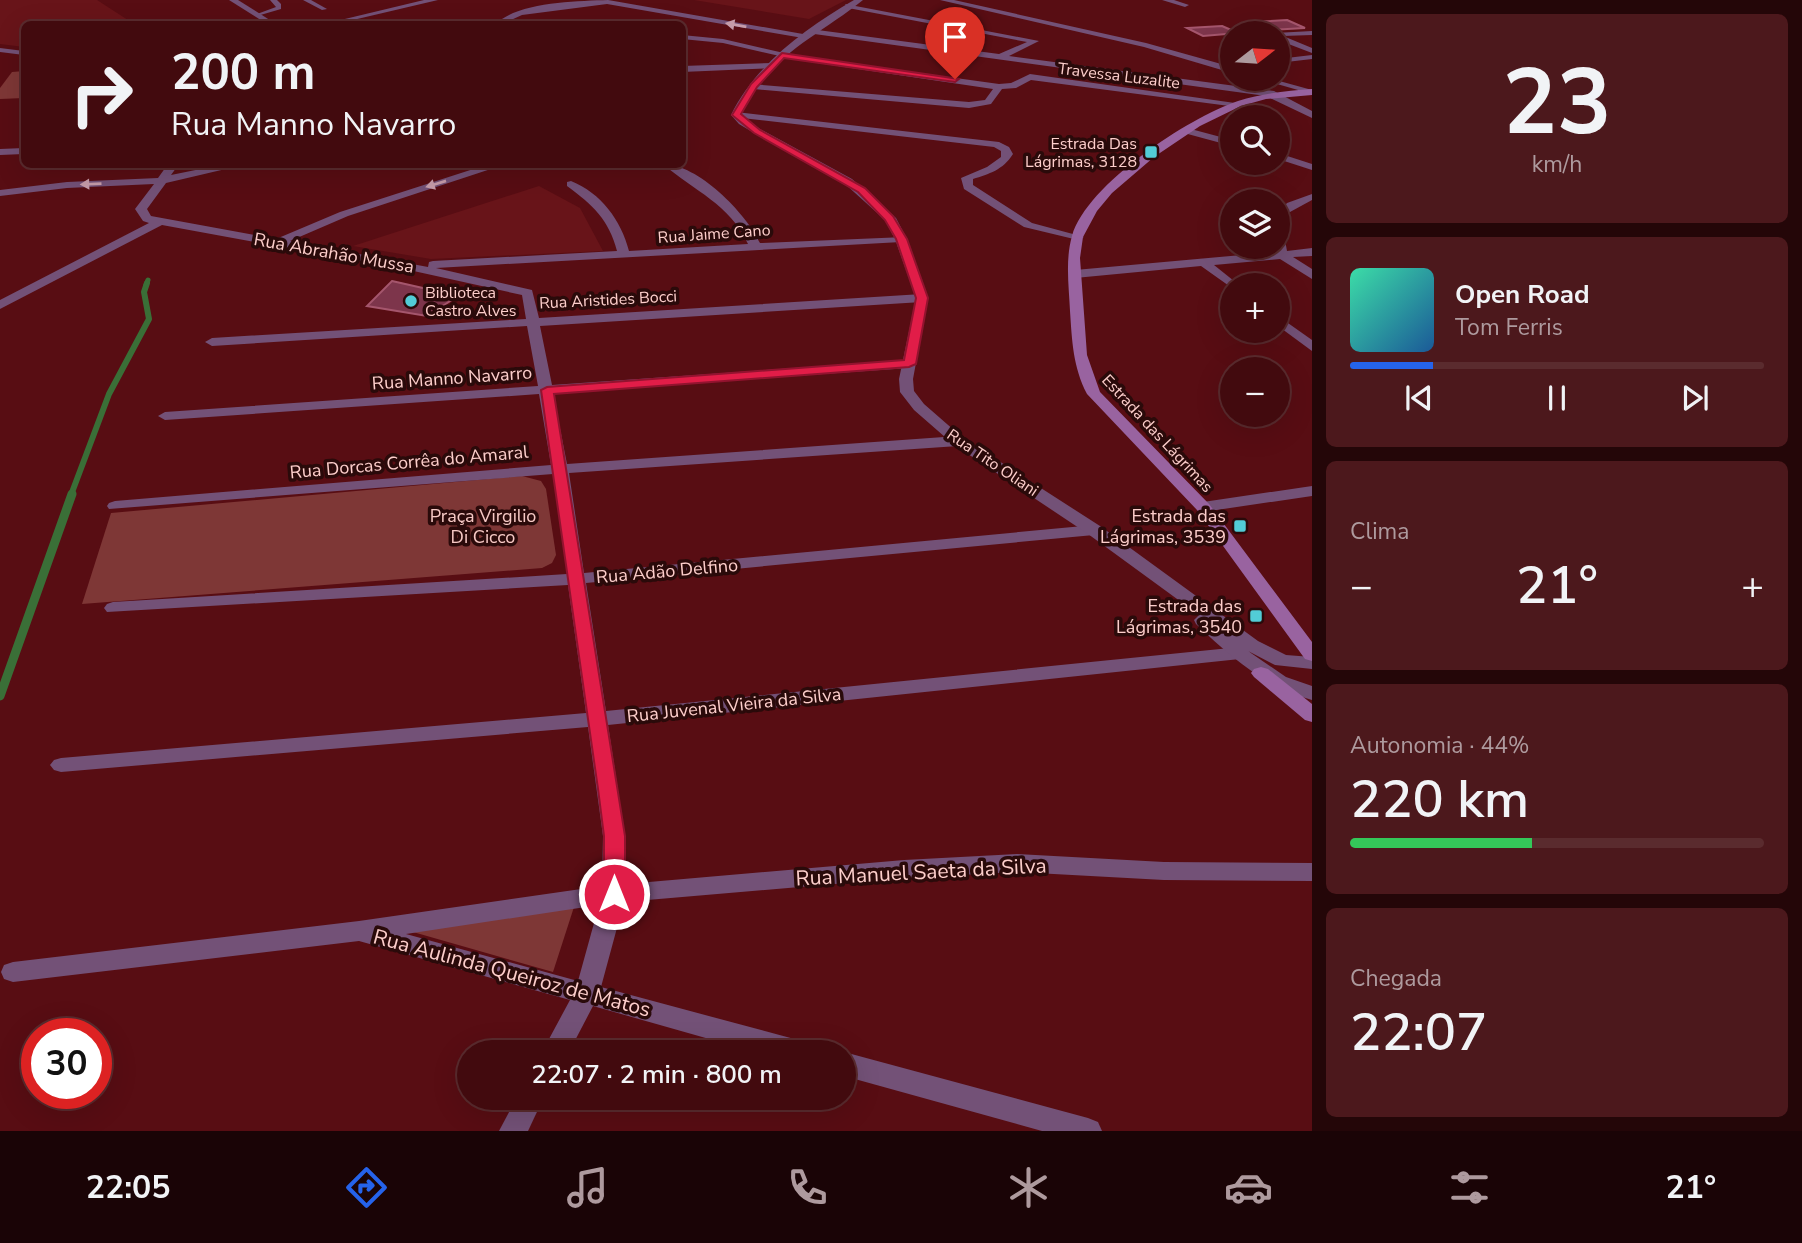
<!DOCTYPE html>
<html lang="pt">
<meta charset="utf-8">
<style>
body{margin:0;font-family:"Nunito Sans",sans-serif;background:#4c181c;color:#f1f3f6;height:100vh;display:flex;flex-direction:column;font-size:26px;white-space:nowrap}
*{box-sizing:border-box;margin:0}
p{font-size:23px;color:#ae9a9e}
.icon{flex:none;width:38px;height:38px;fill:none;stroke:currentColor;stroke-width:2;stroke-linecap:round;stroke-linejoin:round}
.map{position:relative;flex:1;overflow:hidden}
.side{display:flex;flex-direction:column;gap:14px;padding:14px;background:#240608;width:490px}
.side>*{flex:none}
.guide{position:absolute;left:21px;top:21px;width:665px;height:147px;border-radius:10px;box-shadow:0 7px 28px #0002,0 0 0 2px #5a2b2e;background:#420a0e;color:#f1f3f6;overflow:hidden}
.needle{width:46px;rotate:73deg}
.fabs{position:absolute;left:1220px;top:21px;display:grid;gap:14px}
.fabs a{display:grid;place-items:center;width:70px;height:70px;border-radius:50%;background:#420a0e;box-shadow:0 7px 28px #0002,0 0 0 2px #5a2b2e;font-size:35px}
.speed{position:absolute;left:21px;top:1018px;display:flex;gap:14px;font-size:35px;font-weight:700;text-align:center}
.speed>*{display:grid;place-content:center;width:91px;height:91px;border-radius:50%;background:#420a0e;box-shadow:0 7px 28px #0002,0 0 0 2px #5a2b2e;line-height:1}
.speed .limit{border:10px solid #d22;background:#fff;color:#111}
.pin{position:absolute;display:grid;place-items:center;width:60px;height:60px;color:#fff;margin:-72px -30px;border-radius:50% 50% 50% 0;rotate:-45deg;box-shadow:0 0 7px #0007}
.pin .icon{rotate:45deg}
.me{position:absolute;width:77px;margin:-38px;rotate:0deg;stroke-linejoin:round;filter:drop-shadow(0 0 5px #0008)}
.turn{display:flex;align-items:center;gap:24px;height:147px;padding:0 35px;font-size:32px}
.turn .icon{width:91px;height:91px;stroke-width:2.5}
.turn b{display:block;font-size:49px;line-height:60px}
.big{font-size:52px;font-weight:600;line-height:1.1}
.side .card{flex:1;display:flex;flex-direction:column;justify-content:center;gap:10px;min-width:0;padding:0 24px;border-radius:10px;background:#4c181c}
.side .dial{align-items:center;gap:0}
.dial b{font-size:91px;line-height:1}
.song{display:flex;align-items:center;gap:21px}
.cover{width:84px;height:84px;border-radius:10px;background:linear-gradient(135deg,hsl(160 70% 55%),hsl(210 70% 35%))}
.played{height:7px;border-radius:4px;background:linear-gradient(90deg,#2563eb 20%,#5a2b2e 20%)}
.keys{display:flex;justify-content:space-around;direction:ltr}
.heat{display:flex;justify-content:space-between;align-items:center;font-size:38px;direction:ltr}
.charge{height:10px;border-radius:5px;background:linear-gradient(90deg,#34c759 44%,#5a2b2e 0)}
.trip{position:absolute;left:457px;top:1040px;width:399px;height:70px;border-radius:35px;background:#420a0e;box-shadow:0 7px 28px #0002,0 0 0 2px #5a2b2e;font-weight:600;line-height:70px;text-align:center}
.tabs{display:flex;height:112px;justify-content:space-around;align-items:center;background:#1a0406;color:#ae9a9e}
.tabs .icon{width:49px;height:49px}
.tabs .selected{color:#2563eb}
.tabs b{font-size:32px;color:#f1f3f6}
main{display:flex;flex:1;min-height:0}
.map>svg:first-child{display:block}
</style>
<main>
<div class="map">
<svg width="1312" height="1131" viewBox="0 0 1312 1131">
<rect width="100%" height="100%" fill="#580d13"/>
<!-- built -->
<g fill="#681419">
<polygon points="0,0 97,0 134,24 24,24 24,47 0,44"/>
<polygon points="694,0 846,0 809,19"/>
<polygon points="539,186 580,208 603,251 431,259 353,246"/>
</g>
<!-- green -->
<g fill="#7e3736">
<polygon points="24,71 24,98 0,99 0,88 12,72"/>
<polygon points="522,476 541,481 546,489 556,555 552,563 542,568 82,604 111,513"/>
<polygon points="574,907 553,972 399,928"/>
</g>
<g fill="none" stroke-linecap="round" stroke-linejoin="round">
<!-- stream-far2 -->
<polyline stroke="#3a6f37" stroke-width="5" points="146,285 148,280"/>
<!-- stream-far1 -->
<polyline stroke="#3a6f37" stroke-width="6" points="71,495 109,394 149,319 144,292 147,283"/>
<!-- stream -->
<polyline stroke="#3a6f37" stroke-width="9" points="0,696 72,494"/>
</g>
<!-- building -->
<g fill="#7d354b" stroke="#a5566d" stroke-width="2">
<polygon points="1287,20 1305,28 1270,30 1253,22"/>
<polygon points="1222,26 1238,33 1203,36 1187,28"/>
<polygon points="392,281 458,296 427,316 367,306"/>
</g>
<g fill="none" stroke-linecap="round" stroke-linejoin="round">
<!-- service -->
<g fill="#735177" fill-rule="evenodd">
<polygon points="270,0 277,0 281,4 281,9 257,16 257,14 276,7"/>
<polygon points="303,0 311,0 327,9 322,10"/>
<polygon points="1312,55 1312,59 1278,63 1278,59"/>
</g>
<!-- minor -->
<g fill="#735177" fill-rule="evenodd">
<polygon points="229,0 238,0 276,24 267,24"/>
<polygon points="424,0 438,0 336,24 324,24"/>
<path d="M608 0 803 34 807 36 803 38 607 4 522 15 511 20 513 24H506L502 19C527 2 578 1 608 0Z"/>
<polygon points="940,0 954,0 1146,43 1232,67 1232,73 1144,47"/>
<polygon points="1162,0 1174,0 1189,5 1185,7"/>
<polygon points="845,4 1039,41 1009,56 1274,91 1312,111 1312,118 1266,96 807,33 810,29 999,54 1027,42 848,8"/>
<polygon points="1312,31 1312,35 1283,36 1312,48 1312,53 1278,40 1278,33 1275,33"/>
<polygon points="682,35 723,39 797,56 999,84 1011,83 1030,74 1242,104 1237,107 1031,80 1016,88 1002,89 991,104 969,108 754,89 750,86 751,84 969,102 985,100 993,89 797,60 723,43 682,39"/>
<polygon points="0,48 24,51 24,55 0,52"/>
<polygon points="773,63 776,68 682,72 682,66"/>
<polygon points="1259,79 1272,79 1312,90 1312,94"/>
<path d="M736 112 999 142 1009 147 1013 154C1003 170 989 174 973 179V185L1032 223 1084 237 1078 240 1024 227 964 189 961 178 987 167 1001 157V151L994 147 733 117 731 115Z"/>
<polygon points="1187,128 1232,140 1232,146 1184,133 1182,131"/>
<polygon points="24,148 24,154 0,155 0,149"/>
<polygon points="1278,153 1312,164 1312,170 1278,159"/>
<path d="M168 164H179L171 175 225 164H247L166 183 147 209 151 216 276 239 340 212 489 164H506L348 216 290 241 428 267 429 262 433 261 617 251C609 220 593 205 567 186V182L571 181C601 193 621 220 629 251L748 244C730 204 694 191 663 164 698 164 746 213 760 243L905 237V241L901 242 436 268 532 290 539 318 922 294 928 298 922 302 540 326 552 385 909 360 916 364 909 368 553 393 567 464 958 436 966 441 958 446 569 473 584 573 1094 525 1102 530 1094 535 586 583 606 711 1240 647 1247 649 1250 653 1247 657 1240 659 608 725 625 836 626 884 904 860 1017 854 1164 862 1312 863V881L1164 880 1017 872 904 878 624 902 601 987 798 1040 807 1044 811 1052H755L593 1006 569 1052H542L570 1000 359 941 13 982 4 979 1 972 4 965 13 962 359 921 602 886 603 836 588 727 61 772 54 770 50 765 54 760 61 758 586 713 568 585 107 612 104 608 107 604 113 602 567 574 553 474 109 509 107 506 109 503 115 501 551 465 539 394 165 420 158 416 165 412 538 386 527 326 212 346 205 342 212 338 526 319 522 295 409 270 162 225 0 309V300L149 223 143 221 135 209 154 184 67 188 0 196V190L67 182 158 178ZM599 905 578 981 406 934Z"/>
<polygon points="1312,194 1312,200 1290,212 1283,229 1287,251 1312,248 1312,256 1293,257 1312,269 1312,279 1280,259 1214,265 1239,285 1232,285 1232,288 1201,266 1075,278 1069,274 1075,270 1275,252 1273,247 1278,247 1278,214 1287,203"/>
<polygon points="1278,316 1312,340 1312,351 1278,326"/>
<polygon points="1312,486 1312,496 1203,512 1195,507 1203,502"/>
<polygon points="844,1052 1088,1118 1098,1122 1102,1131 1042,1131 844,1076"/>
<polygon points="517,1097 544,1097 528,1131 499,1131"/>
</g>
<!-- tertiary -->
<path fill="#735177" fill-rule="evenodd" d="M854 0H863C817 37 767 56 741 115L760 129 852 179 896 218 907 239 928 298 913 379 914 391 924 404 963 438 1100 526 1258 641 1286 655 1312 657V669L1275 665 1248 651 1286 677 1312 686V700C1264 686 1232 658 1196 624L1194 620 1199 615 1088 534 953 444 914 410 900 392 899 379 916 298 895 239 885 220 844 183 754 133 739 124 731 115C756 64 806 28 854 0Z"/>
<!-- secondary -->
<g fill="#9963a0" fill-rule="evenodd">
<path d="M1312 89V95L1266 99 1241 106 1200 126 1154 157 1112 193 1097 211 1083 237 1080 258 1087 355 1100 392 1209 504 1312 642V661L1305 659 1197 510 1087 394C1073 367 1072 341 1070 311 1069 287 1065 260 1072 236 1087 184 1188 118 1238 101 1262 93 1287 91 1312 89Z"/>
<polygon points="1261,667 1268,669 1312,704 1312,722 1305,720 1254,677 1251,673 1254,669"/>
</g>
</g>
<!-- one-way arrows -->
<defs><path id="oneway-solid" d="M-6-.8H1V-3.2L6.5 0L1 3.2V.8H-6Z" transform="scale(1.75)"/></defs>
<g fill="#c69ca9">
<use href="#oneway-solid" transform="translate(736 25) rotate(-170)"/>
<use href="#oneway-solid" transform="translate(91 184) rotate(178)"/>
<use href="#oneway-solid" transform="translate(436 184) rotate(163)"/>
</g>
<!-- route -->
<polygon fill="#e11d48" stroke="#92132f" stroke-width="2" points="782,53 959,79 955,82 784,58 757,87 741,114 760,130 865,188 893,216 907,239 928,298 916,364 909,367 554,394 625,836 625,894 622,900 614,902 607,900 604,894 604,836 598,789 541,390 547,387 904,360 916,298 896,239 885,220 858,192 754,133 732,115 751,84"/>
<!-- markers -->
<g fill="#52ccd6" stroke="#2a0a0a" stroke-width="2.5">
<rect x="1144" y="145" width="14" height="14" rx="3.5"/>
<circle cx="411" cy="301" r="7"/>
<rect x="1233" y="519" width="14" height="14" rx="3.5"/>
<rect x="1249" y="609" width="14" height="14" rx="3.5"/>
</g>
<g text-anchor="middle" stroke-width="7" stroke-linejoin="round" paint-order="stroke">
<!-- far-street labels -->
<g font-size="16" fill="#fdcecb" stroke="#2a0a0a">
<text transform="translate(1119 75) rotate(7)" y="6">Travessa Luzalite</text>
<text transform="translate(714 233) rotate(-4)" y="6">Rua Jaime Cano</text>
<text transform="translate(608 299) rotate(-3)" y="6">Rua Aristides Bocci</text>
<text transform="translate(1158 433) rotate(47)" y="6">Estrada das Lágrimas</text>
<text transform="translate(993 462) rotate(34)" y="6">Rua Tito Oliani</text>
</g>
<!-- far-poi labels -->
<g font-size="16" fill="#fdcecb" stroke="#2a0a0a" text-anchor="end">
<text x="1137" y="149">Estrada Das<tspan x="1137" dy="18">Lágrimas, 3128</tspan></text>
<text x="425" y="298" text-anchor="start">Biblioteca<tspan x="425" dy="18">Castro Alves</tspan></text>
</g>
<!-- street labels -->
<g font-size="18" fill="#fdcecb" stroke="#2a0a0a">
<text transform="translate(334 253) rotate(10)" y="6">Rua Abrahão Mussa</text>
<text transform="translate(452 378) rotate(-4)" y="6">Rua Manno Navarro</text>
<text transform="translate(409 462) rotate(-5)" y="6">Rua Dorcas Corrêa do Amaral</text>
<text transform="translate(667 571) rotate(-5)" y="6">Rua Adão Delfino</text>
<text transform="translate(734 705) rotate(-6)" y="6">Rua Juvenal Vieira da Silva</text>
</g>
<!-- park labels -->
<g font-size="18" fill="#f7c9c5" stroke="#2a0a0a">
<text x="483" y="522">Praça Virgilio<tspan x="483" dy="21">Di Cicco</tspan></text>
</g>
<!-- poi labels -->
<g font-size="18" fill="#fdcecb" stroke="#2a0a0a" text-anchor="end">
<text x="1226" y="522">Estrada das<tspan x="1226" dy="21">Lágrimas, 3539</tspan></text>
<text x="1242" y="612">Estrada das<tspan x="1242" dy="21">Lágrimas, 3540</tspan></text>
</g>
<!-- near-street labels -->
<g font-size="21" fill="#fdcecb" stroke="#2a0a0a">
<text transform="translate(921 872) rotate(-3)" y="7">Rua Manuel Saeta da Silva</text>
<text transform="translate(512 973) rotate(15)" y="7">Rua Aulinda Queiroz de Matos</text>
</g>
</g>
</svg>
<div class="fabs">
<a><svg class="needle" viewBox="-14 -14 28 28"><path d="M0-13l5 13h-10z" fill="#e53935"/><path d="M0 13l5-13h-10z" fill="#ae9a9e"/></svg></a>
<a><svg class="icon" aria-label="search" viewBox="0 0 24 24"><circle cx="10" cy="10" r="6"/><path d="M15 15l6 6"/></svg></a>
<a><svg class="icon" aria-label="layers" viewBox="0 0 24 24"><path d="M12 4l9 5-9 5-9-5zM3 14l9 5 9-5"/></svg></a>
<a>+</a>
<a>−</a>
</div>
<div class="speed"><div class="limit">30</div></div>
<div class="pin" style="left:955px;top:79px;background:#d93025"><svg class="icon" aria-label="arrive" viewBox="0 0 24 24"><path d="M6 21V4h12l-3 4 3 4H6"/></svg></div>
<svg class="me" style="left:614px;top:894px" viewBox="-20 -20 40 40"><circle r="17" fill="#e11d48" stroke="#fff" stroke-width="3"/><path d="M0-11L8 9 0 5-8 9z" fill="#fff"/></svg>
<div class="trip">22:07 · 2 min · 800 m</div>
<div class="guide">
<div class="turn"><svg class="icon" aria-label="right" viewBox="0 0 24 24"><path d="M7 20v-9h11M14 6l5 5-5 5"/></svg><div><b>200 m</b>Rua Manno Navarro</div></div>
</div>
</div>
<section class="side">
<div class="card dial"><b>23</b><p>km/h</p></div>
<div class="card">
<div class="song"><i class="cover"></i><div><b>Open Road</b><p>Tom Ferris</p></div></div>
<div class="played"></div>
<div class="keys"><svg class="icon" aria-label="previous" viewBox="0 0 24 24"><path d="M18 5L8 12l10 7zM5 5v14"/></svg><svg class="icon" aria-label="pause" viewBox="0 0 24 24"><path d="M8 5v14M16 5v14"/></svg><svg class="icon" aria-label="next" viewBox="0 0 24 24"><path d="M6 5l10 7-10 7zM19 5v14"/></svg></div>
</div>
<div class="card"><p>Clima</p>
<div class="heat"><a>−</a><b class="big">21°</b><a>+</a></div>
</div>
<div class="card"><p>Autonomia · 44%</p><b class="big">220 km</b><div class="charge"></div></div>
<div class="card"><p>Chegada</p><b class="big">22:07</b></div>
</section>
</main>
<nav class="tabs">
<b>22:05</b>
<svg class="icon selected" aria-label="directions" viewBox="0 0 24 24"><path d="M12 3l9 9-9 9-9-9zM9 14v-3h6M13 9l2 2-2 2"/></svg>
<svg class="icon" aria-label="music" viewBox="0 0 24 24"><path d="M9 18V5l10-2v13"/><circle cx="6" cy="18" r="3"/><circle cx="16" cy="16" r="3"/></svg>
<svg class="icon" aria-label="phone" viewBox="0 0 24 24"><path d="M5 4h4l2 5-3 2q2 4 5 5l2-3 5 2v4C11 20 4 13 5 4z"/></svg>
<svg class="icon" aria-label="climate" viewBox="0 0 24 24"><path d="M12 3v18M4 7l16 10M4 17L20 7"/></svg>
<svg class="icon" aria-label="car" viewBox="0 0 24 24"><path d="M5 17H2v-5l4-1 3-4h7l3 4 3 1v5h-3M9 17h6M6 11h13"/><circle cx="7" cy="17" r="2"/><circle cx="17" cy="17" r="2"/></svg>
<svg class="icon" aria-label="filters" viewBox="0 0 24 24"><path d="M4 7h16M4 17h16"/><circle cx="9" cy="7" r="2"/><circle cx="15" cy="17" r="2"/></svg>
<b>21°</b>
</nav>
